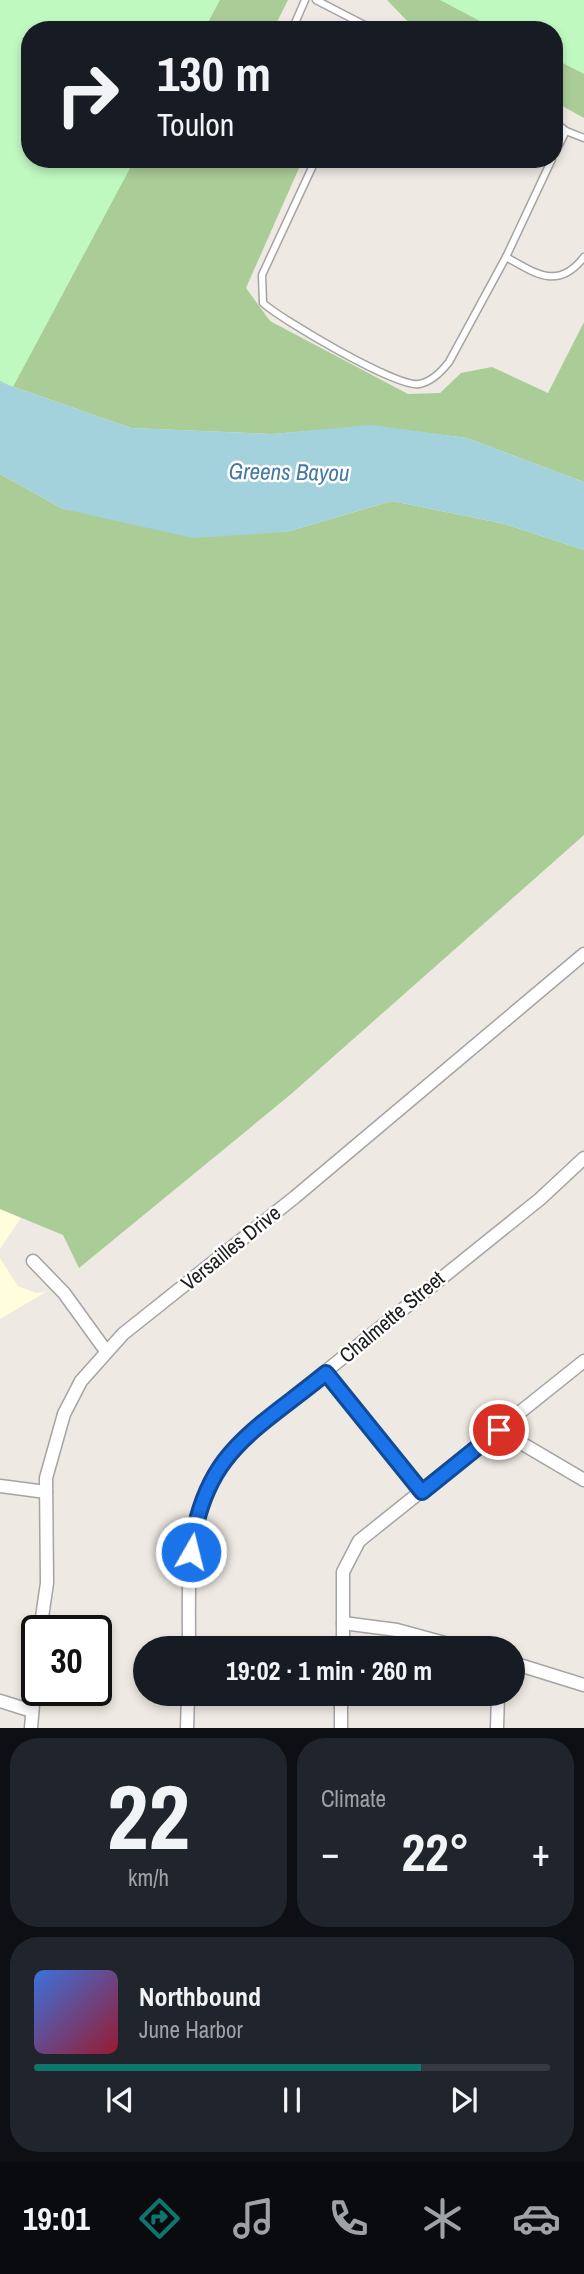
<!DOCTYPE html>
<meta charset="utf-8">
<style>
body{margin:0;font-family:"Archivo Narrow",sans-serif;background:#20242c;color:#f1f3f6;height:100vh;display:flex;flex-direction:column;font-size:26px;white-space:nowrap}
*{box-sizing:border-box;margin:0}
p{font-size:23px;color:#9ea1a6}
.icon{flex:none;width:38px;height:38px;fill:none;stroke:currentColor;stroke-width:2;stroke-linecap:round;stroke-linejoin:round}
.map{position:relative;height:1728px;overflow:hidden}
.sheet{display:flex;flex-direction:column;gap:10px;padding:10px;background:#0d0f14;flex:1}
.sheet>*{flex:none}
.guide{position:absolute;left:21px;top:21px;width:542px;height:147px;border-radius:28px;box-shadow:0 4px 10px #0003;background:#171b24;color:#f1f3f6;overflow:hidden}
.speed{position:absolute;left:21px;top:1615px;display:flex;gap:14px;font-size:35px;font-weight:700;text-align:center}
.speed>*{display:grid;place-content:center;width:91px;height:91px;border-radius:50%;background:#171b24;box-shadow:0 4px 10px #0003;line-height:1}
.speed .limit{border:4px solid #111;border-radius:10px;background:#fff;color:#111}
.pin{position:absolute;display:grid;place-items:center;width:60px;height:60px;color:#fff;margin:-30px;border:4px solid #fff;border-radius:50%;box-shadow:0 2px 7px #0007}
.me{position:absolute;width:77px;margin:-38px;rotate:8deg;stroke-linejoin:round;filter:drop-shadow(0 0 5px #0008)}
.turn{display:flex;align-items:center;gap:24px;height:147px;padding:0 21px;font-size:32px}
.turn .icon{width:91px;height:91px;stroke-width:2.5}
.turn b{display:block;font-size:49px;line-height:60px}
.big{font-size:52px;font-weight:800;line-height:1.1}
.sheet .tile{flex:1;display:flex;flex-direction:column;justify-content:center;gap:10px;min-width:0;padding:0 24px;border-radius:28px;background:#20242c}
.sheet .dial{align-items:center;gap:0}
.dial b{font-size:91px;line-height:1}
.song{display:flex;align-items:center;gap:21px}
.cover{width:84px;height:84px;border-radius:10px;background:linear-gradient(135deg,hsl(220 70% 55%),hsl(350 70% 35%))}
.played{height:7px;border-radius:4px;background:linear-gradient(90deg,#0f766e 75%,#363941 75%)}
.keys{display:flex;justify-content:space-around;direction:ltr}
.heat{display:flex;justify-content:space-between;align-items:center;font-size:38px;direction:ltr}
.sheet .tiles{flex:1;display:grid;gap:10px;grid-template-columns:1fr 1fr}
.tile:last-child{grid-column:span 2}
.trip{position:absolute;left:133px;top:1636px;width:392px;height:70px;border-radius:35px;background:#171b24;box-shadow:0 4px 10px #0003;font-weight:800;line-height:70px;text-align:center}
.tab-bar{display:flex;height:112px;justify-content:space-around;align-items:center;background:#090b0e;color:#9ea1a6}
.tab-bar .icon{width:49px;height:49px}
.tab-bar .on{color:#0f766e}
.tab-bar b{font-size:32px;color:#f1f3f6}
.map>svg:first-child{display:block}
</style>
<div class="map">
<svg width="584" height="1728" viewBox="0 0 584 1728">
<rect width="100%" height="100%" fill="#eee9e2"/>
<!-- education -->
<g fill="#fffddb">
<polygon points="0,1209 21,1218 0,1249"/>
<polygon points="0,1258 18,1286 36,1293 46,1292 0,1319"/>
</g>
<!-- forest -->
<g fill="#aacd97">
<polygon points="0,0 288,0 273,30 30,30 30,159 303,159 246,288 270,321 408,394 440,393 461,373 492,367 548,393 584,322 584,482 467,438 371,426 272,434 131,428 0,382"/>
<polygon points="387,0 518,0 584,37 584,118 555,102 555,30 416,30"/>
<polygon points="0,474 63,509 286,532 392,501 505,524 584,550 584,835 290,1095 79,1268 63,1235 0,1209"/>
</g>
<!-- park -->
<g fill="#bff9c0">
<polygon points="0,0 220,0 204,30 30,30 30,159 135,159 13,387 0,381"/>
<polygon points="440,0 584,0 584,74 555,59 555,30 497,30"/>
</g>
<!-- water -->
<polygon fill="#a3d2dc" points="0,382 131,428 272,434 371,425 467,438 584,482 584,550 505,524 392,501 286,532 193,538 63,509 0,474"/>
<g fill="none" stroke-linecap="round" stroke-linejoin="round">
<!-- lane casing -->
<g stroke="#a4a4a4" stroke-width="9">
<g id="lane">
<polyline points="316,0 374,30"/>
<polyline points="292,30 305,0"/>
<polyline points="555,122 566,131 584,138"/>
<polyline points="555,153 566,131"/>
<path d="M316 159 262 275 263 303C282 320 397 388 419 384 431 382 442 371 449 362L506 257 552 159"/>
<path d="M506 257C535 273 558 291 584 257"/>
</g>
</g>
<!-- street casing -->
<g stroke="#a4a4a4" stroke-width="15">
<g id="street">
<polyline points="33,1261 64,1293 106,1351"/>
<polyline points="326,1373 422,1492"/>
<polyline points="499,1430 584,1480"/>
<polyline points="0,1486 46,1492"/>
<polyline points="343,1623 397,1630 463,1648"/>
<polyline points="40,1631 47,1583 46,1478 64,1414 81,1381 123,1334 295,1197 584,954"/>
<path d="M189 1648C189 1559 182 1495 254 1429L540 1199 584 1158"/>
<polyline points="343,1648 343,1572 359,1541 584,1361"/>
<polyline points="513,1663 584,1685"/>
<polyline points="0,1701 32,1711"/>
<polyline points="31,1728 37,1656"/>
<polyline points="187,1728 188,1694"/>
<polyline points="341,1728 341,1694"/>
<polyline points="497,1728 498,1694"/>
</g>
</g>
<!-- lane -->
<use href="#lane" stroke="#fff" stroke-width="6"/>
<!-- street -->
<use href="#street" stroke="#fff" stroke-width="12"/>
</g>
<g fill="none" stroke-linecap="round" stroke-linejoin="round">
<!-- route casing -->
<g stroke="#114b97" stroke-width="18">
<path id="route" d="M191 1552C204 1451 254 1432 326 1373L422 1492 499 1430"/>
</g>
<!-- route -->
<use href="#route" stroke="#1a73e8" stroke-width="12"/>
</g>
<g text-anchor="middle" stroke-width="5" stroke-linejoin="round" paint-order="stroke">
<!-- street labels -->
<g font-size="21" fill="#1d1d1d" stroke="#fff">
<text transform="translate(231 1248) rotate(-39)" y="7">Versailles Drive</text>
<text transform="translate(392 1317) rotate(-40)" y="7">Chalmette Street</text>
</g>
<!-- water labels -->
<g font-size="23" font-style="italic" fill="#477aa3" stroke="#fff">
<text transform="translate(289 472) rotate(1)" y="8">Greens Bayou</text>
</g>
</g>
</svg>
<div class="speed"><div class="limit">30</div></div>
<div class="pin" style="left:499px;top:1430px;background:#d93025"><svg class="icon" aria-label="arrive" viewBox="0 0 24 24"><path d="M6 21V4h12l-3 4 3 4H6"/></svg></div>
<svg class="me" style="left:191px;top:1552px" viewBox="-20 -20 40 40"><circle r="17" fill="#1a73e8" stroke="#fff" stroke-width="3"/><path d="M0-11L8 9 0 5-8 9z" fill="#fff"/></svg>
<div class="trip">19:02 · 1 min · 260 m</div>
<div class="guide">
<div class="turn"><svg class="icon" aria-label="right" viewBox="0 0 24 24"><path d="M7 20v-9h11M14 6l5 5-5 5"/></svg><div><b>130 m</b>Toulon</div></div>
</div>
</div>
<section class="sheet">
<div class="tiles">
<div class="tile dial"><b>22</b><p>km/h</p></div>
<div class="tile"><p>Climate</p>
<div class="heat"><a>−</a><b class="big">22°</b><a>+</a></div>
</div>
<div class="tile">
<div class="song"><i class="cover"></i><div><b>Northbound</b><p>June Harbor</p></div></div>
<div class="played"></div>
<div class="keys"><svg class="icon" aria-label="previous" viewBox="0 0 24 24"><path d="M18 5L8 12l10 7zM5 5v14"/></svg><svg class="icon" aria-label="pause" viewBox="0 0 24 24"><path d="M8 5v14M16 5v14"/></svg><svg class="icon" aria-label="next" viewBox="0 0 24 24"><path d="M6 5l10 7-10 7zM19 5v14"/></svg></div>
</div>
</div>
</section>
<nav class="tab-bar">
<b>19:01</b>
<svg class="icon on" aria-label="directions" viewBox="0 0 24 24"><path d="M12 3l9 9-9 9-9-9zM9 14v-3h6M13 9l2 2-2 2"/></svg>
<svg class="icon" aria-label="music" viewBox="0 0 24 24"><path d="M9 18V5l10-2v13"/><circle cx="6" cy="18" r="3"/><circle cx="16" cy="16" r="3"/></svg>
<svg class="icon" aria-label="phone" viewBox="0 0 24 24"><path d="M5 4h4l2 5-3 2q2 4 5 5l2-3 5 2v4C11 20 4 13 5 4z"/></svg>
<svg class="icon" aria-label="climate" viewBox="0 0 24 24"><path d="M12 3v18M4 7l16 10M4 17L20 7"/></svg>
<svg class="icon" aria-label="car" viewBox="0 0 24 24"><path d="M5 17H2v-5l4-1 3-4h7l3 4 3 1v5h-3M9 17h6M6 11h13"/><circle cx="7" cy="17" r="2"/><circle cx="17" cy="17" r="2"/></svg>
</nav>
